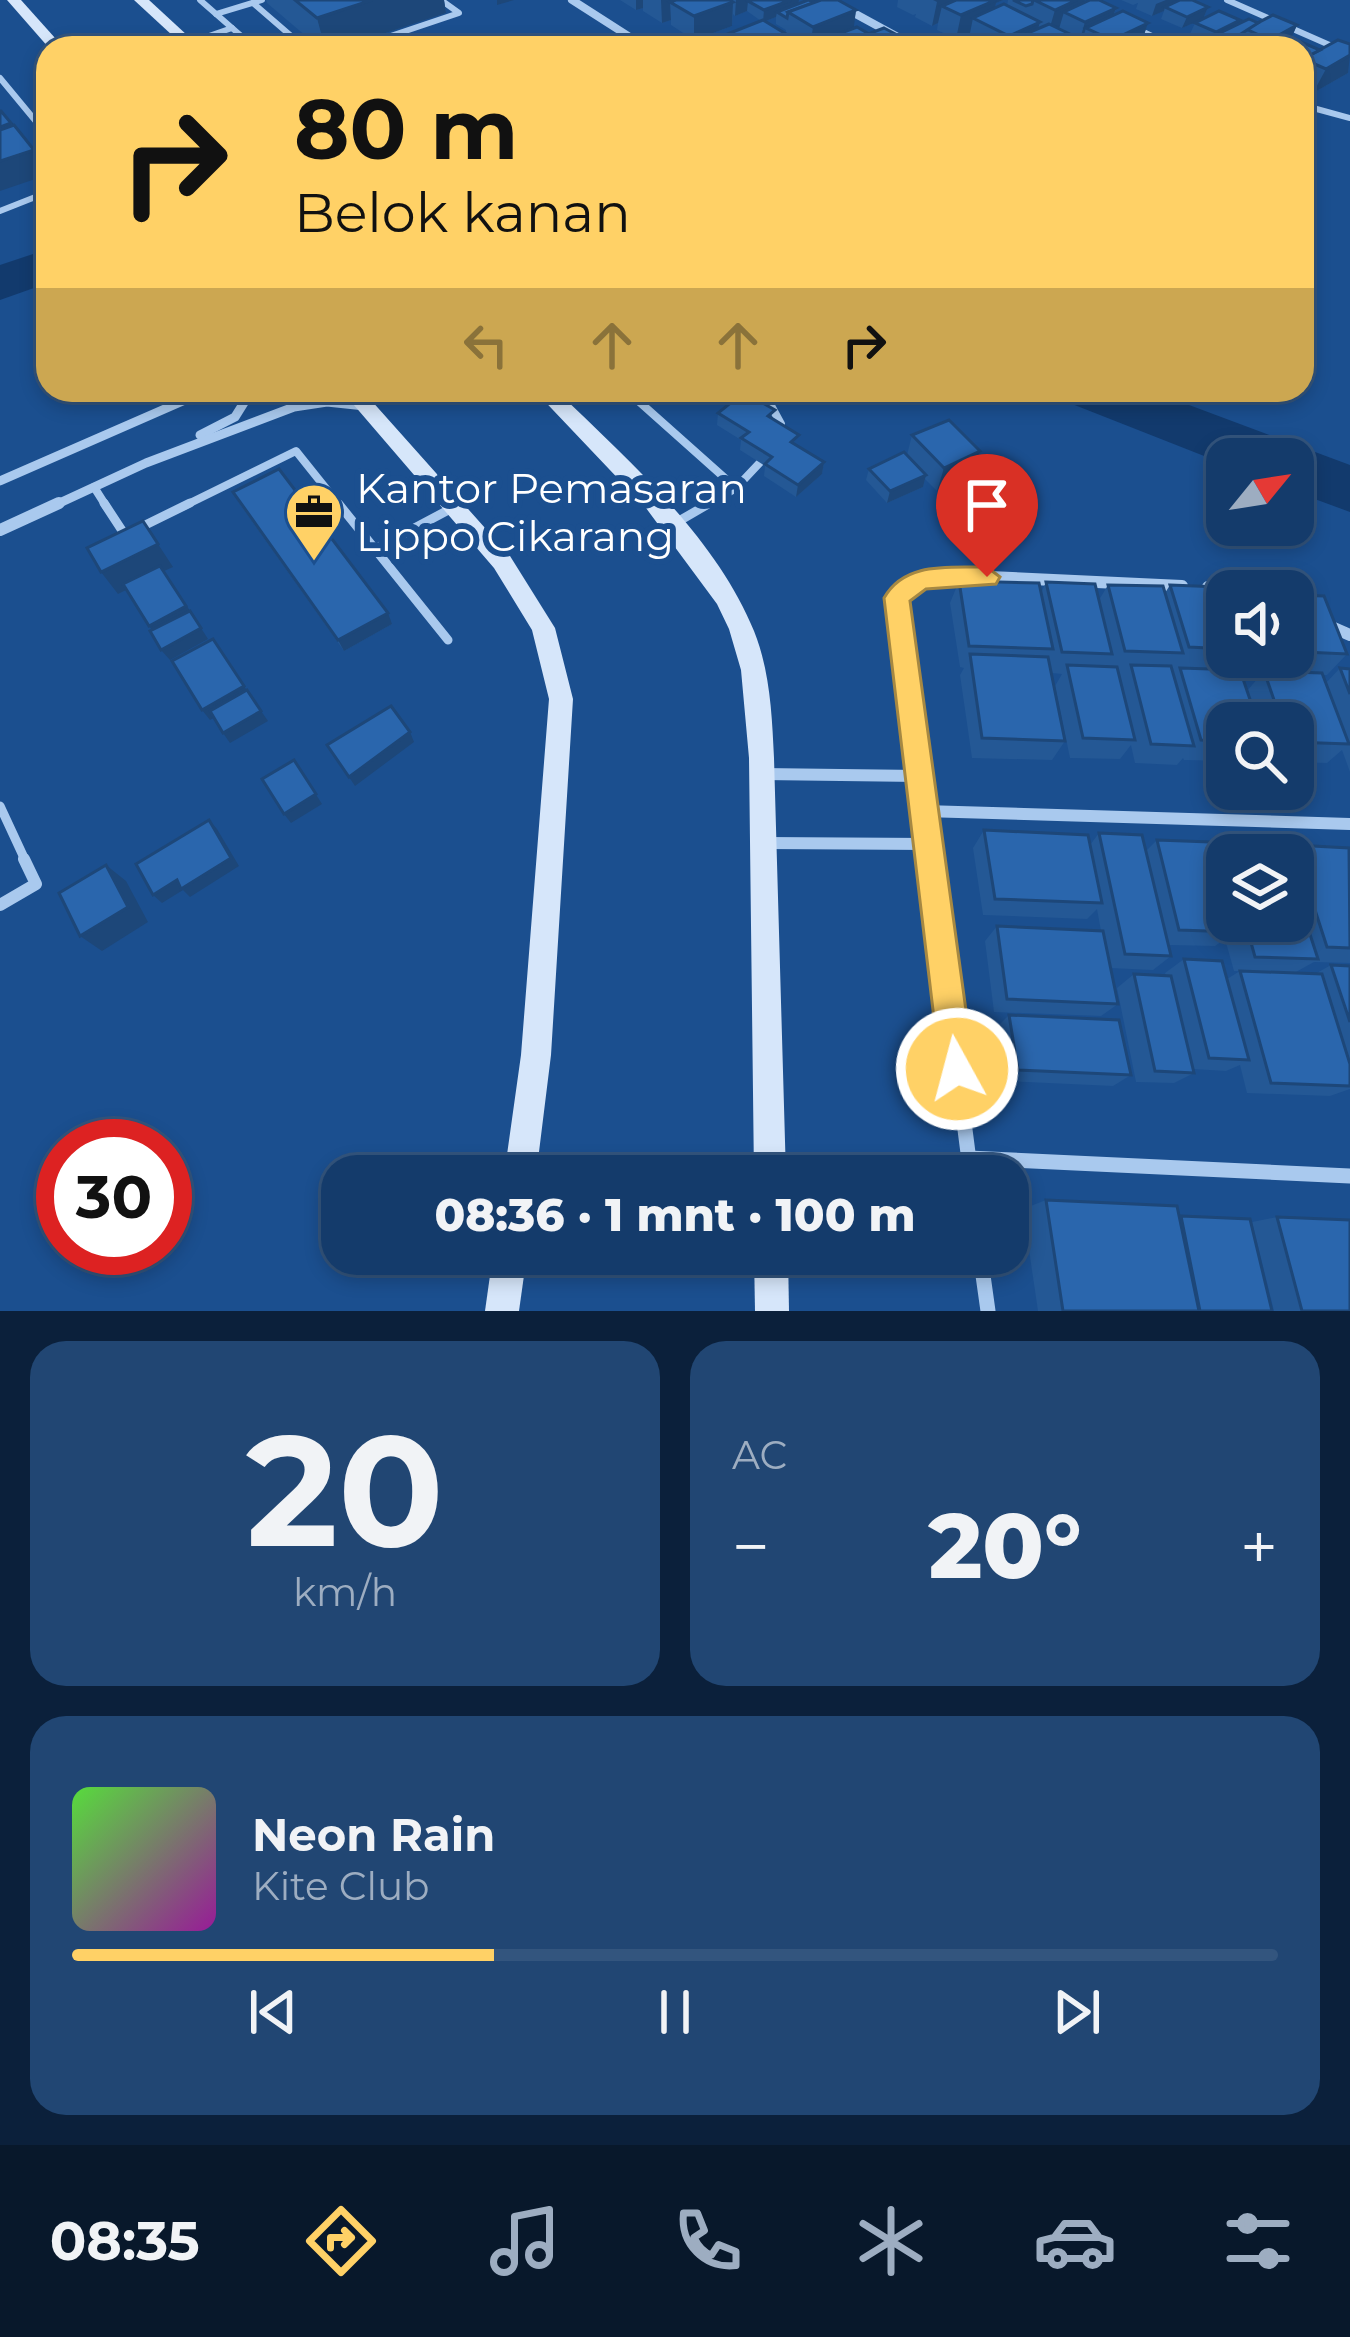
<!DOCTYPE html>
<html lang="id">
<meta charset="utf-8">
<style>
body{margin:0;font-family:Montserrat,sans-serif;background:#214673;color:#f1f3f6;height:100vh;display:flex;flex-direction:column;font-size:45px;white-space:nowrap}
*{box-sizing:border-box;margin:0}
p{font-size:39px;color:#9dadc1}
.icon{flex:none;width:66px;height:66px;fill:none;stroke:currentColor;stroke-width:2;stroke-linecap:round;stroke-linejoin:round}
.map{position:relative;height:1311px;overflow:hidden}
.sheet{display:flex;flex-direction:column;gap:30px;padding:30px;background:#0b203b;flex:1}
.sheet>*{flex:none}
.hud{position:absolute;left:36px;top:36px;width:1278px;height:366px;border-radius:36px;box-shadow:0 6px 18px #0003,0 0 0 3px #33557e;background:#ffd166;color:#111;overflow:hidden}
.needle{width:78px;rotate:60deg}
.fabs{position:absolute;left:1206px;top:438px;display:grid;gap:24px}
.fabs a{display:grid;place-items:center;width:108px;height:108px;border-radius:24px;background:#143b6b;box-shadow:0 6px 18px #0003,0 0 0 3px #33557e;font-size:60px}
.speed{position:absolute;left:36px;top:1119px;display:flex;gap:24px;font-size:60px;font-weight:700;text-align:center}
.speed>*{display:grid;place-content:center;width:156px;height:156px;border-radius:50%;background:#143b6b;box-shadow:0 6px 18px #0003,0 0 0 3px #33557e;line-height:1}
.speed .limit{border:18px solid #d22;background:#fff;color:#111}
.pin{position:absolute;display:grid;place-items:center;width:102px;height:102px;color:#fff;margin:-123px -51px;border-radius:50% 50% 50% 0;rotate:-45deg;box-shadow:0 0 12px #0007}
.pin .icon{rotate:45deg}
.me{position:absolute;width:132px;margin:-66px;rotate:353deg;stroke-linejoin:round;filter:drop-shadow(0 0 9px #0008)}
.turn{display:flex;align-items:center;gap:42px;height:252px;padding:0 60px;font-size:54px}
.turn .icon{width:156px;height:156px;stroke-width:2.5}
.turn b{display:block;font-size:84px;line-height:102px}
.lanes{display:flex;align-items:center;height:114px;padding:0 60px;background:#0003;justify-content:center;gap:60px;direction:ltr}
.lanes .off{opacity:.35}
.big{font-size:90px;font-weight:800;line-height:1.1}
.sheet .tile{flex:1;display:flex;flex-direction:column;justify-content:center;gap:18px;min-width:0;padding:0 42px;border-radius:36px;background:#214673}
.sheet .dial{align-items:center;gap:0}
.dial b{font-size:156px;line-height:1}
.song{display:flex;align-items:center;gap:36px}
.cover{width:144px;height:144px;border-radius:18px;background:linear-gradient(135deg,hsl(110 70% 55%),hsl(300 70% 35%))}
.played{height:12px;border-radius:6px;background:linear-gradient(90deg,#ffd166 35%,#33557e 35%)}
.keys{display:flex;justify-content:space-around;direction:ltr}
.heat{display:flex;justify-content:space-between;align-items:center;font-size:66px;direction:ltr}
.sheet .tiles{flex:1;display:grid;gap:30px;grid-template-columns:1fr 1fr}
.tile:last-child{grid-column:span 2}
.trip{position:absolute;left:321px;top:1155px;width:708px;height:120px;border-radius:36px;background:#143b6b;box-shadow:0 6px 18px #0003,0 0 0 3px #33557e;font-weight:800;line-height:120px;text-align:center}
.menu{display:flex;height:192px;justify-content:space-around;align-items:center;background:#08182b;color:#9dadc1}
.menu .icon{width:84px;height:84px}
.menu .current{color:#ffd166}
.menu b{font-size:54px;color:#f1f3f6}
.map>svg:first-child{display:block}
</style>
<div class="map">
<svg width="1350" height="1311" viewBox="0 0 1350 1311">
<rect width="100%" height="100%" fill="#1b4f8f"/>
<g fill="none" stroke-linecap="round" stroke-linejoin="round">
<!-- river -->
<g fill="#123a6d" fill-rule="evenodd">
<polygon points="48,249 48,283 0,300 0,265"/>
<polygon points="1064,390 1149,390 1350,465 1350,512 1293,491 1293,459 1227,459 1227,465 1072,404"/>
</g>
<!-- lane-far3 -->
<g stroke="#a9c9ee" stroke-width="6">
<polyline points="200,0 255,48"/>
<polyline points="1227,0 1350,54"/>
<polyline points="253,3 305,48"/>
<polyline points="216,14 262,0"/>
<polyline points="189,43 232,28"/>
<polyline points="355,48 459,13 441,0"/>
<polyline points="0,78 48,136"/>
<polyline points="1302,105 1350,118"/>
<polyline points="0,211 48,192"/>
</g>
<!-- lane-far2 -->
<g stroke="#a9c9ee" stroke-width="8">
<polyline points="626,390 736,488"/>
<polyline points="753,390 769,402 781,424 777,433"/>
<polyline points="558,404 587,390"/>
<polyline points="94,487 106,506"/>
<polyline points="184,506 296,451 340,506"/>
<polyline points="705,506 736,488 768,454"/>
</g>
<!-- lane-far1 -->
<g stroke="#a9c9ee" stroke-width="9">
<polyline points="104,503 125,535 190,503"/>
<polyline points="338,503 448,640"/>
<polyline points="672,525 710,503"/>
<polyline points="375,549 454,507"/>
<polyline points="0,806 26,862"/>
</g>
<!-- lane -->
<polyline stroke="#a9c9ee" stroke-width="12" points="0,905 36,884 24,859"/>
<!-- street-far3 -->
<g stroke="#a9c9ee" stroke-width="8">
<polyline points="572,0 647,48"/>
<polyline points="830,0 918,48"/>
<polyline points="1133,28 1175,48"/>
</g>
<!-- street-far2 -->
<g stroke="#a9c9ee" stroke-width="9">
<polyline points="200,435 235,417 245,401 241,390"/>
<polyline points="0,481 208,390"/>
<polyline points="53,506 146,463 294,407 327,402 365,406"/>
</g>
<!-- street-far1 -->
<g stroke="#a9c9ee" stroke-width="12">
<polyline points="0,530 59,503"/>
<polyline points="1208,587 1241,591"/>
<polyline points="1327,625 1350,635"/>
<polyline points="763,774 919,776"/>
<polyline points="924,811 1350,824"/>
<polyline points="765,843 928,844"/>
<polyline points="931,862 897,598 909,585 946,575 1182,586"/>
</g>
<!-- street -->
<g stroke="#a9c9ee" stroke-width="15">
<polyline points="930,859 971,1176"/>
<polyline points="968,1158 1350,1176"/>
<polyline points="980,1254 988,1311"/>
</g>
<!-- secondary -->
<g fill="#d6e6fa" fill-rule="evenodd">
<polygon points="7,0 21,0 64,48 49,48"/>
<polygon points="134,0 149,0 201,48 186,48"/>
<polygon points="341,390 362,390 510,556 555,628 573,699 551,1055 536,1176 504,1176 521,1055 549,699 532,630 494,568"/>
<path d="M534 390H556C628 460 715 536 754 631 770 671 772 715 774 758L786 1176H754L749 758 741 670 729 629 717 604 646 508Z"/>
<polygon points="493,1254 527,1254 519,1311 485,1311"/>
<polygon points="754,1254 788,1254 789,1311 755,1311"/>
</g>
</g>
<!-- wall -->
<g fill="#245895" fill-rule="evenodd">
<polygon points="266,0 444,0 446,13 340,48 320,48 267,3"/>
<path d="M620 0H799V3L816 2 856 10 853 28 869 34 905 39 903 48H925H806L786 36 785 48H724L725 35 761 21 747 11 735 16 733 14 732 26 694 40 671 25V20L662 23 643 11V8L636 10ZM776 17V24L786 30V34L765 21Z"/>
<polygon points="898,0 1003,0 996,3 994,9 1007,6 1008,0 1085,0 1084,2 1116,8 1114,15 1148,23 1142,40 1166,46 1200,48 1080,48 1081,44 1076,45 1075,48 980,48 968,42 970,33 956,39 937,30 938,23 932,26 915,17 916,14 913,15 897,7"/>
<polygon points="1121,0 1192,0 1208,7 1203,19 1182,28 1161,19 1164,11 1152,16 1136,9 1138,3 1133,5"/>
<polygon points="1240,20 1239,24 1297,25 1287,48 1238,48 1239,45 1234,48 1221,48 1215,45 1217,41 1211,44 1190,34 1195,23"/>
<polygon points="1350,44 1348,73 1313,93 1302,88 1302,48 1319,50"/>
<polygon points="718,413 774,420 797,446 824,462 822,474 796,497 764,476 765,466 740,450 741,440 717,425"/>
<polygon points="912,435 972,475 937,491 925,479 923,487 887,503 866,480 869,469 907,455"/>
<polygon points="233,492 392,624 344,651 239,503"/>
<path d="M959 581 1041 593 1046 582 1099 600 1108 585 1165 593 1170 585 1227 606V657H1293V595L1347 654 1327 675H1323L1326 683 1340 668 1350 669V772L1342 750 1327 763 1293 762V723H1227V761L1184 760 1183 758 1177 765 1135 763 1131 745 1120 759 1070 758 1055 686 1062 674 1052 673 1065 741 1052 760 972 758 960 675 964 668 960 667 950 603ZM1234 658 1238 670H1224ZM1243 678H1258L1247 691Z"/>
<path d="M984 830 1090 845 1099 833 1146 851 1157 840 1211 845 1221 837 1284 853 1294 845 1350 850V963L1314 962 1294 973 1315 974 1331 965 1350 966V1089L1330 1096 1247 1093 1240 1065 1226 1071 1193 1069 1194 1073 1174 1083 1136 1082 1117 988 1134 974 1166 976 1165 973 1184 959 1227 979 1240 971H1234L1225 939 1215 946 1169 945 1171 956 1153 970 1110 968 1118 1004 1101 1016 994 1012 985 941 997 926 1101 931 1097 909 1087 919 983 915 973 848ZM1227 855H1293V921H1227Z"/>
<polygon points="1009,1015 1131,1075 1113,1086 1004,1081 997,1027"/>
<polygon points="1046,1200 1179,1216 1272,1311 1038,1311 1023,1209"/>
<polygon points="1277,1217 1350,1311 1274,1311 1252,1222"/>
</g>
<!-- shaded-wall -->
<g fill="#1d4779">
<polygon points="372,0 444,0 446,13 340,48 325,48 317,18"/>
<polygon points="497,0 514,0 497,5"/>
<polygon points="636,0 643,0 643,8 636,10"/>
<polygon points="661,0 696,0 670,2 671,20 662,23"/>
<polygon points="736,0 778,0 748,1 747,11 735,16"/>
<polygon points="791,0 799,0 798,9 777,12 776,17 763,22 764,10"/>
<polygon points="933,0 972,0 942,6 938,23 932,26 937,2"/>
<polygon points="991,0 1003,0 996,3 991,24 973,18 970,33 956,39 961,15"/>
<polygon points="1077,0 1085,0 1079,19 1064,12 1059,29 1048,34 1055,10"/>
<polygon points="1166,0 1180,0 1165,7 1164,11 1152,16 1156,4"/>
<polygon points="733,2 732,26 694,40 694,16"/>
<polygon points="1208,7 1203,19 1182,28 1187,17"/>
<polygon points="1116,8 1108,31 1086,28 1081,44 1078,46 1085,22"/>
<polygon points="856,10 853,34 820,41 820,47 810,48 813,27"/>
<polygon points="1240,20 1235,32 1220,33 1217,41 1211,44 1216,32"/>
<polygon points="1040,22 1033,46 1014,39 1012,48 1006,48 1009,36"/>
<polygon points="1148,23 1140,47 1110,48 1112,40"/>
<polygon points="1297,25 1287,48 1267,48 1270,40"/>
<polygon points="1244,33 1239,45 1229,48 1233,39"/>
<polygon points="786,34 785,48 749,48"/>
<polygon points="1078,38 1075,48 1057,48"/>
<polygon points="905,39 903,48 883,48"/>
<polygon points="1350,55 1348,73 1313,93 1326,69"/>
<polygon points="34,150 47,175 0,191 0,161"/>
<polygon points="980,451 972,475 937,491 944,468"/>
<polygon points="824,462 822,474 796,497 798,485"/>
<polygon points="926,475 923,487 887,503 890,491"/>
<polygon points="158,544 173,567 164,571 194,617 157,637 149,626 164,571 118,594 101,572"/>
<polygon points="388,613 392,624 344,651 338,640"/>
<polygon points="201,628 208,639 170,660 161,650"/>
<polygon points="244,686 251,697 210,720 202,710"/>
<polygon points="261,711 268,721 230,743 223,733"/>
<polygon points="410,732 414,742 355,786 349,777"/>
<polygon points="294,760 322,804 291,823 284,814"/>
<polygon points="209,820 217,829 239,866 190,897 183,890 162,903 153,895"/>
<polygon points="106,865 126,881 148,922 102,951 80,936"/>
</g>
<!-- building -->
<g fill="#2a66ad" stroke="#1d4779" stroke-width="3">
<polygon points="295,0 372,0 317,18"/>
<polygon points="676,0 730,0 733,2 694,16 670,2"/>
<polygon points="751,0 791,0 764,10 748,1"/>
<polygon points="808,0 816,2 788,12 787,18 777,12"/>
<polygon points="821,0 838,0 856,10 813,27 788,12"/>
<polygon points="956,0 996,0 961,15 942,6"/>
<polygon points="1013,0 1033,0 1032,4 1026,6"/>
<polygon points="1034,0 1077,0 1055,10"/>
<polygon points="1090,0 1099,0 1116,8 1085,22 1064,12"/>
<polygon points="1180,0 1192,0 1208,7 1187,17 1165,7"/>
<polygon points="1004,4 1040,22 1009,36 973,18"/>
<polygon points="1123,11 1148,23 1112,40 1086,28"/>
<polygon points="1219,11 1240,20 1216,32 1195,23"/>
<polygon points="1273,15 1297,25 1270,40 1246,29"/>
<polygon points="1249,19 1258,23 1233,39 1220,33"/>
<polygon points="763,20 786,34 749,48 725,35"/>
<polygon points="1049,24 1078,38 1057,48 1032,48 1014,39"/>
<polygon points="857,27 869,34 847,42 847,46 842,48 832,48 820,41"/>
<polygon points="884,28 905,39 883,48 858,48 847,42"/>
<polygon points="1147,38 1166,46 1162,48 1126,48"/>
<polygon points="1181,39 1200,48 1162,48"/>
<polygon points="1338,40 1350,44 1350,55 1326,69 1303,59"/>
<polygon points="1301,42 1320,50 1302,59 1302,48 1289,48"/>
<polygon points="916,43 925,48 903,48"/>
<polygon points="0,111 1,111 11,123 0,127"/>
<polygon points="14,125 34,150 0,161 0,130"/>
<polygon points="744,392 775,410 768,416 799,435 791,442 824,462 798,485 765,464 772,457 741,438 749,432 718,413"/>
<polygon points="949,420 980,451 944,468 912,435"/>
<polygon points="904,452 926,475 890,491 869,469"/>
<polygon points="279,469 388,613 338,640 233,492"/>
<polygon points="143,521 158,544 101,572 87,548"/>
<polygon points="160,566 186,606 149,626 123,584"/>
<polygon points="959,581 1039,583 1053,649 969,646"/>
<polygon points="1046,582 1095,584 1112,654 1062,652"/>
<polygon points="1108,585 1163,586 1183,653 1125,651"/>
<polygon points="1170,585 1220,587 1227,607 1227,649 1189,647"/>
<polygon points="1293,595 1324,596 1347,654 1304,652 1293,623"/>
<polygon points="190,611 201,628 161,650 150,631"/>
<polygon points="213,639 244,686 202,710 172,661"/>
<polygon points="970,654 1048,657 1065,741 982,738"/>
<polygon points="1067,665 1117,667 1135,740 1083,738"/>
<polygon points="1131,665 1171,666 1194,746 1151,744"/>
<polygon points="1180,668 1240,670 1258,723 1227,723 1227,741 1201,740"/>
<polygon points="1340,668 1350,669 1350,694"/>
<polygon points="1264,671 1322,673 1349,744 1293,742 1293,723 1282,723"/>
<polygon points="247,690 261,711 223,733 210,711"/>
<polygon points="391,706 410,732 349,777 327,745"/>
<polygon points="294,760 316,794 284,814 262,779"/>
<polygon points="209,820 231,858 181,889 177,880 153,895 136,864"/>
<polygon points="984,830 1088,835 1102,903 995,899"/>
<polygon points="1099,833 1142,835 1171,956 1125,954"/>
<polygon points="1221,837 1279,839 1284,855 1227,855 1227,859"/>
<polygon points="1157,840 1210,842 1227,902 1227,921 1232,921 1235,932 1179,930"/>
<polygon points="1294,845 1349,848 1350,948 1327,947"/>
<polygon points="106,865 128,907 80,936 59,893"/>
<polygon points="1293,882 1318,959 1255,957 1245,921 1293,921"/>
<polygon points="997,926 1103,931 1118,1004 1007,999"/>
<polygon points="1184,959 1222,961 1249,1060 1209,1058"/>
<polygon points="1331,965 1350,966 1350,1022"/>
<polygon points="1240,971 1322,974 1350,1064 1350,1086 1271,1083"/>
<polygon points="1134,974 1171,976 1194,1073 1155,1071"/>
<polygon points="1009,1015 1119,1020 1131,1075 1018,1070"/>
<polygon points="1046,1200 1177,1206 1199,1311 1063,1311"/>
<polygon points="1181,1216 1250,1219 1272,1311 1200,1311"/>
<polygon points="1277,1217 1350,1220 1350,1311 1302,1311"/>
</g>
<!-- route -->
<path fill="#ffd166" stroke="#a68842" stroke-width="3" d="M987 567 1000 577 996 584 926 589 910 601 974 1069 969 1081 957 1086 945 1081 940 1069 884 598C905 561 949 568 987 567Z"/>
<!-- icons -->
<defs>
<g id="office-pin" transform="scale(3)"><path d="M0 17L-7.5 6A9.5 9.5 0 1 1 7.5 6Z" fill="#ffd166" stroke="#1b4f8f"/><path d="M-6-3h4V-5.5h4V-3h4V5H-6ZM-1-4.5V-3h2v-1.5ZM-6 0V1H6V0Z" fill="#111"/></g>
</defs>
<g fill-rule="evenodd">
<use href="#office-pin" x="314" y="512"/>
</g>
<g text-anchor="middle" stroke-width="12" stroke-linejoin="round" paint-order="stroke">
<!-- poi labels -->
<g font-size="42" fill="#fff" stroke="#1b4f8f" text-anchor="start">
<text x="356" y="503">Kantor Pemasaran<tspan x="356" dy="48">Lippo Cikarang</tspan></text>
</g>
</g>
</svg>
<div class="fabs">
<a><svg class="needle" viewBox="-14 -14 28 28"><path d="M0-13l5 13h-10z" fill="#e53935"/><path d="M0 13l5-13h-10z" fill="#9dadc1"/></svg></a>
<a><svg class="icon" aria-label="sound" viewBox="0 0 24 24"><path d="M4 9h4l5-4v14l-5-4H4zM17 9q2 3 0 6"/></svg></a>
<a><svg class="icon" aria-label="search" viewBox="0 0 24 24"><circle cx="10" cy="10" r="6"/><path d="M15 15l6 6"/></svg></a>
<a><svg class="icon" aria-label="layers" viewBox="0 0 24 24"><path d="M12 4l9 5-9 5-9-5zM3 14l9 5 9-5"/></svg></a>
</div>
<div class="speed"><div class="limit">30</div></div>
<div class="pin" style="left:987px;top:577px;background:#d93025"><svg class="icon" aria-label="arrive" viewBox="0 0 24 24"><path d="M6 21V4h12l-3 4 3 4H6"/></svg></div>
<svg class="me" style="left:957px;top:1069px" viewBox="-20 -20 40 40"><circle r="17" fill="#ffd166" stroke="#fff" stroke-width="3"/><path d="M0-11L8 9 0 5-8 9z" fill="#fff"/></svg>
<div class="trip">08:36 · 1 mnt · 100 m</div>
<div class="hud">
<div class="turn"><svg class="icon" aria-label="right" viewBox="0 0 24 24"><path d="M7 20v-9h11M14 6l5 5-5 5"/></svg><div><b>80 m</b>Belok kanan</div></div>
<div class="lanes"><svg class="icon off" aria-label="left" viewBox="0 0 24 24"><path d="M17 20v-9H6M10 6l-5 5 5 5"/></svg><svg class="icon off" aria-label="ahead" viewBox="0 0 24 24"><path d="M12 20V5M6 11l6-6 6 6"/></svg><svg class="icon off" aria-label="ahead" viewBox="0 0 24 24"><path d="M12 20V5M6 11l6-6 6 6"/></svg><svg class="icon" aria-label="right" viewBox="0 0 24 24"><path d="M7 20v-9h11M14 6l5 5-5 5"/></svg></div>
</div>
</div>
<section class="sheet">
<div class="tiles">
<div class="tile dial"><b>20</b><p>km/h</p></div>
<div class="tile"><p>AC</p>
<div class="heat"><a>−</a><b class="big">20°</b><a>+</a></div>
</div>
<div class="tile">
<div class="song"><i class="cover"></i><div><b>Neon Rain</b><p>Kite Club</p></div></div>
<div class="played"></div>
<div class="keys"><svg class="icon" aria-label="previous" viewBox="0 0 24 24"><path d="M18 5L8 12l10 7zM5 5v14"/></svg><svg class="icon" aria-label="pause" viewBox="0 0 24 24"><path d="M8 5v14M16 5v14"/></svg><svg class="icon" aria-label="next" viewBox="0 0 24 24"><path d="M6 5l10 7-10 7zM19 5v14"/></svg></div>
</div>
</div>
</section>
<nav class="menu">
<b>08:35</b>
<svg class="icon current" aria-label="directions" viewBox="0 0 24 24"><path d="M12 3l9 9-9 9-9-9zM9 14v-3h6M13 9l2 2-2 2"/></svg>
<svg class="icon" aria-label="music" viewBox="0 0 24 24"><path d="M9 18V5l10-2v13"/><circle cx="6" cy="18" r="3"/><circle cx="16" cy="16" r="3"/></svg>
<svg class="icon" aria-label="phone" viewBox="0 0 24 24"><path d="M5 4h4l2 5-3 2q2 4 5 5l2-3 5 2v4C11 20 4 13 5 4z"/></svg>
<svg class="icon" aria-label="climate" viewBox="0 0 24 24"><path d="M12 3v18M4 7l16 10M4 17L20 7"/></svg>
<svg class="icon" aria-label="car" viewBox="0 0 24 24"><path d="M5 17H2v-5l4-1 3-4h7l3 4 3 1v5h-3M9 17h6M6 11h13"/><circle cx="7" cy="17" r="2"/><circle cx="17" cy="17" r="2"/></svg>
<svg class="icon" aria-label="filters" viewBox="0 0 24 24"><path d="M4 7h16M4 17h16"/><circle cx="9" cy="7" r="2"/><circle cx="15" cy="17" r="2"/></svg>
</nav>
